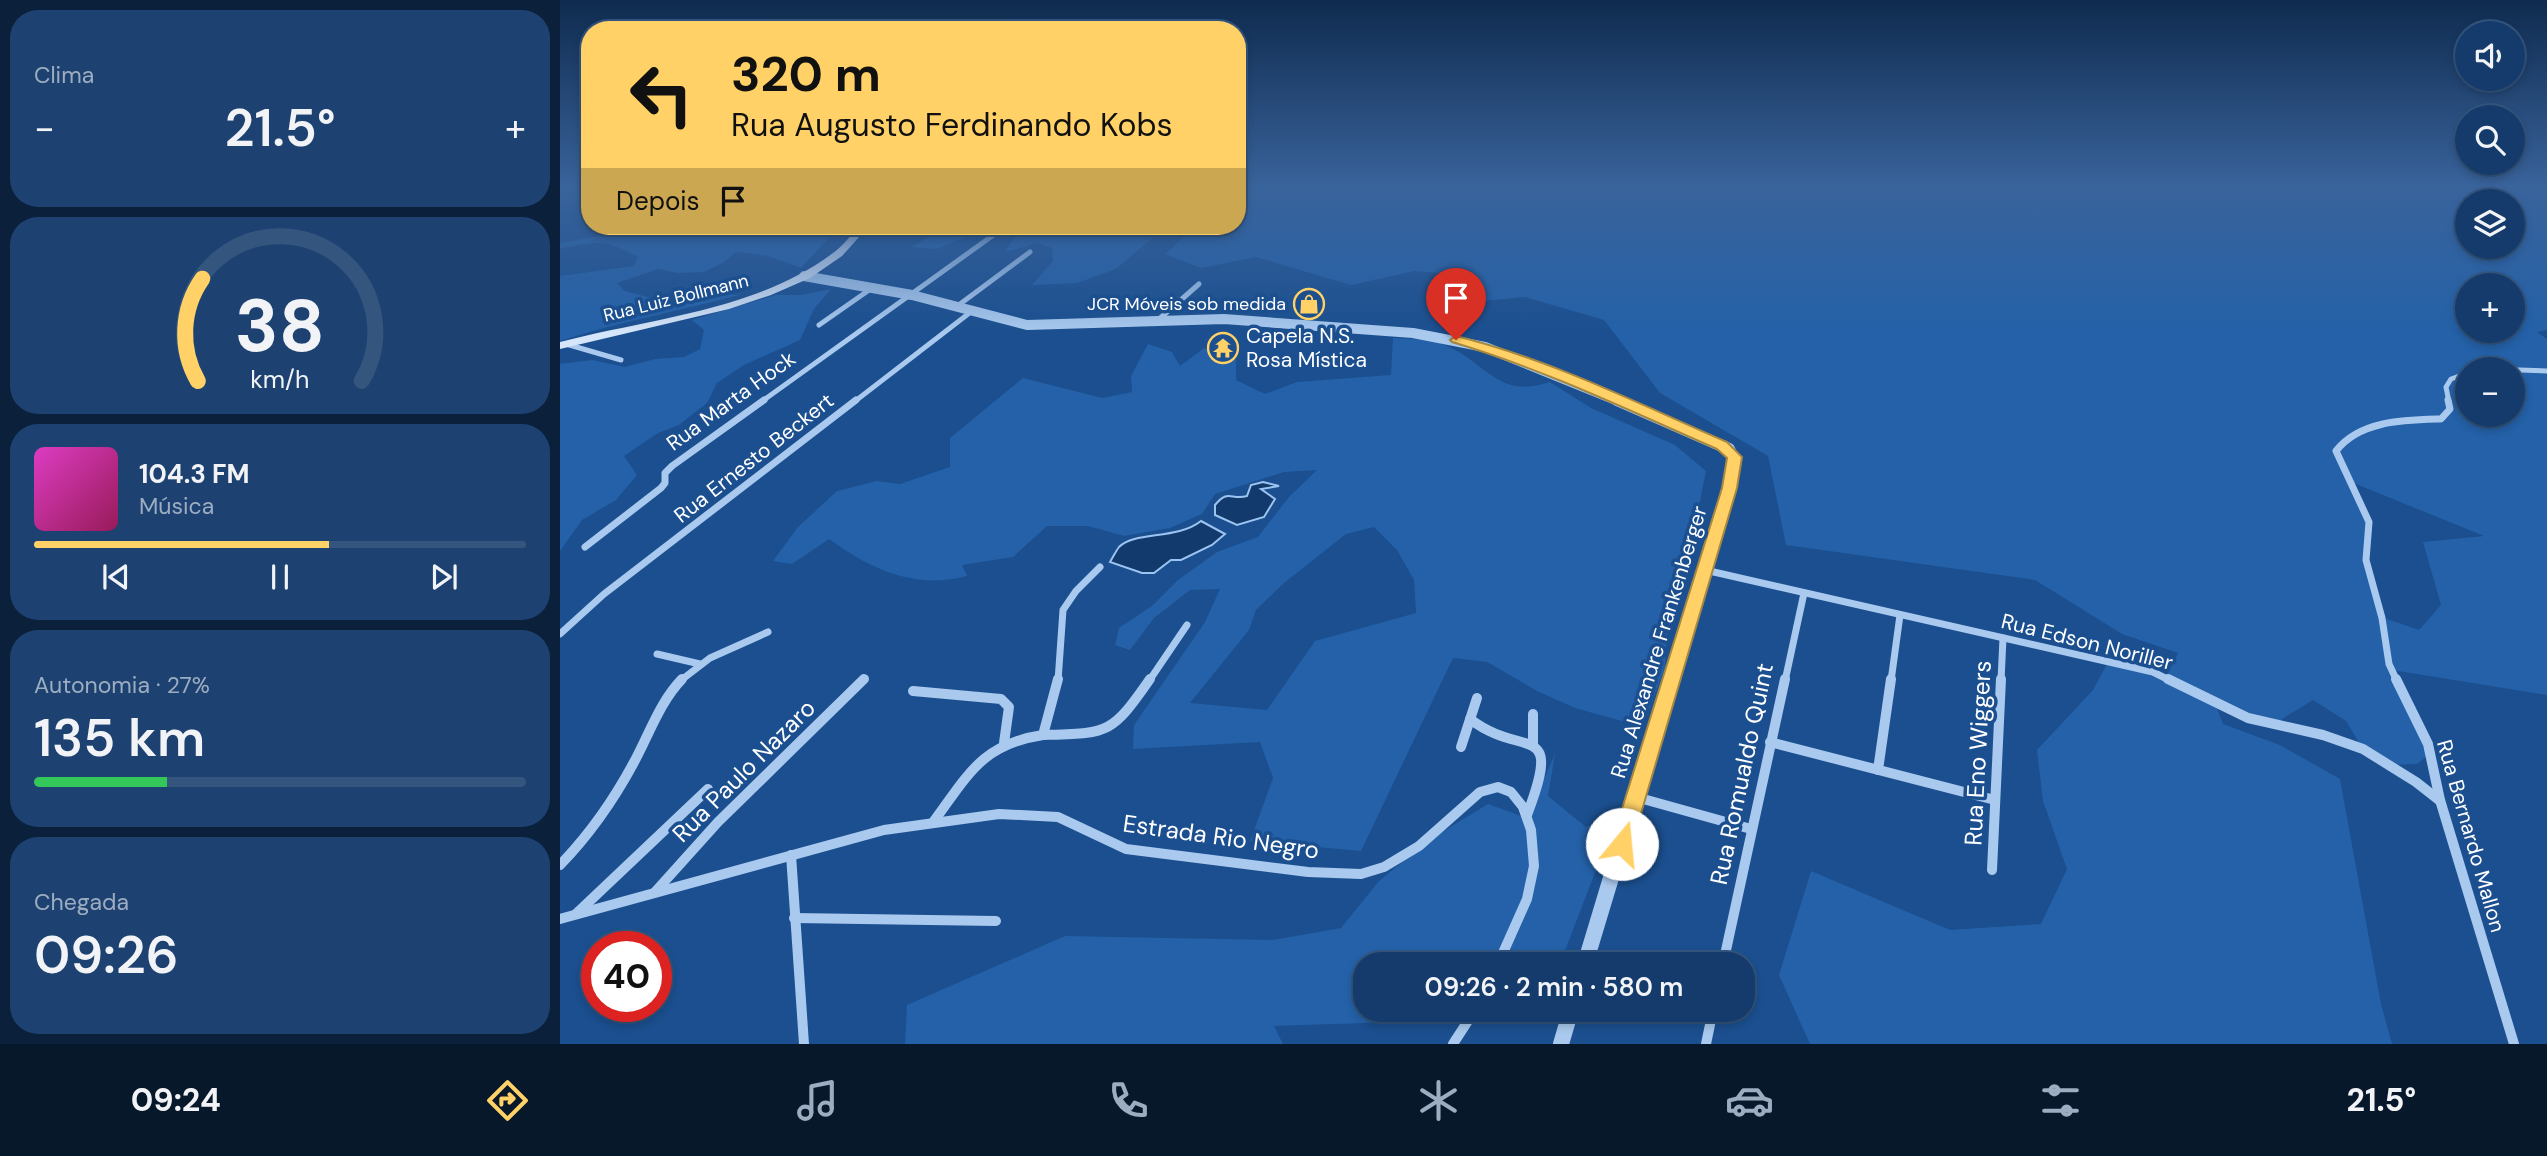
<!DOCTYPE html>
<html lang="pt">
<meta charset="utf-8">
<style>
body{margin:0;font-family:"DM Sans",sans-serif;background:#1d4271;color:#f1f3f6;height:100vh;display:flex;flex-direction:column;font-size:26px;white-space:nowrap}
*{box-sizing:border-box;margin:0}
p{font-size:23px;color:#9dadc1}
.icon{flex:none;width:38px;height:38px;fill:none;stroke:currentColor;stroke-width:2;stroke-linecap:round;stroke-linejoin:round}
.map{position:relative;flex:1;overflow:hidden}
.panel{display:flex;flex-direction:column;gap:10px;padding:10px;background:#0b203b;width:560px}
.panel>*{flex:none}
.banner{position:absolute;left:21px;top:21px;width:665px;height:214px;border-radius:28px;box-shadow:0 4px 10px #0003,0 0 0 2px #33557e;background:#ffd166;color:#111;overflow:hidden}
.buttons{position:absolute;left:1895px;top:21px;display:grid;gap:14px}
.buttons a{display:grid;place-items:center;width:70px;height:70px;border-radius:50%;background:#143b6b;box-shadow:0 4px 10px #0003,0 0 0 2px #33557e;font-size:35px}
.speed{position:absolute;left:21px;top:931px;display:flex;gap:14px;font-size:35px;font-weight:700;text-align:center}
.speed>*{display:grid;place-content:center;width:91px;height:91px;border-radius:50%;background:#143b6b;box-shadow:0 4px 10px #0003,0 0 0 2px #33557e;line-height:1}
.speed .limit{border:10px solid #d22;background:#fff;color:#111}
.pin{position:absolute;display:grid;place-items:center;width:60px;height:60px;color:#fff;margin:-72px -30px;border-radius:50% 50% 50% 0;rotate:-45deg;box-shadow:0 0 7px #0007}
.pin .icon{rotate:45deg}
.me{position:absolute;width:77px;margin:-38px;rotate:17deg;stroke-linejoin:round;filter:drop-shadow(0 0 5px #0008)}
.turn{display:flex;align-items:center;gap:24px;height:147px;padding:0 35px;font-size:32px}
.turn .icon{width:91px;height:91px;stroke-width:2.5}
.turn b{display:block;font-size:49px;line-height:60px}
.then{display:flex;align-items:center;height:66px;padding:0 35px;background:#0003;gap:14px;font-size:26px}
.big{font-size:52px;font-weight:600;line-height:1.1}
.panel .tile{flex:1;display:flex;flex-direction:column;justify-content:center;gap:10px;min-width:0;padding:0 24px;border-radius:28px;background:#1d4271}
.panel .dial{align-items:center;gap:0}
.dial svg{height:182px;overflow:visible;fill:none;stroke:#33557e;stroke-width:7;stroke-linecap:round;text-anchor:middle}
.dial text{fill:#f1f3f6;stroke:none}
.song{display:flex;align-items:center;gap:21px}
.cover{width:84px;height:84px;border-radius:10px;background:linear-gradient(135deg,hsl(310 70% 55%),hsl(330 70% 35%))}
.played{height:7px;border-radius:4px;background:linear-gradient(90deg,#ffd166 60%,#33557e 60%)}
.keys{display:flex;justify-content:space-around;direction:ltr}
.heat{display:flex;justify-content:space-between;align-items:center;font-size:38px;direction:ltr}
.charge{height:10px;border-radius:5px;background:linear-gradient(90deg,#34c759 27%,#33557e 0)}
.trip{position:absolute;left:793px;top:952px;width:402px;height:70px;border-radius:28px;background:#143b6b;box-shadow:0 4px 10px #0003,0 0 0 2px #33557e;font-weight:600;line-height:70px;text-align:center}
.tabs{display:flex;height:112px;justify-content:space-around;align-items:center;background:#08182b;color:#9dadc1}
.tabs .icon{width:49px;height:49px}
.tabs .on{color:#ffd166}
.tabs b{font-size:32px;color:#f1f3f6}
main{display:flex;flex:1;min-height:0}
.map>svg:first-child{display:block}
</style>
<main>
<section class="panel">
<div class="tile"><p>Clima</p>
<div class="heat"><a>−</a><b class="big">21.5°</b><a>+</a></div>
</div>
<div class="tile dial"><svg viewBox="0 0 100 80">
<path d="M14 69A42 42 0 1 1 86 69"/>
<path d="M14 69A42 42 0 0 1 16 24" stroke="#ffd166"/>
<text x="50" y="56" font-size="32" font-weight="700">38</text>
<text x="50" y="72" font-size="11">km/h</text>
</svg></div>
<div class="tile">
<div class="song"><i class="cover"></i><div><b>104.3 FM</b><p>Música</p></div></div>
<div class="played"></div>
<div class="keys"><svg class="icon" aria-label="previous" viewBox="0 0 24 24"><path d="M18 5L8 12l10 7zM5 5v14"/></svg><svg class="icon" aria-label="pause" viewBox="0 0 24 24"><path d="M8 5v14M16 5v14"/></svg><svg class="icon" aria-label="next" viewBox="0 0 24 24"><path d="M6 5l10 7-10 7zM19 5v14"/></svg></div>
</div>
<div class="tile"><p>Autonomia · 27%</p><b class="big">135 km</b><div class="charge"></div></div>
<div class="tile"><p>Chegada</p><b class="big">09:26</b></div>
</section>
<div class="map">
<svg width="1987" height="1044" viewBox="0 0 1987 1044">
<rect width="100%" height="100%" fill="#1b4f8f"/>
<!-- green -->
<g fill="#2461a8" fill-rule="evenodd">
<path d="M677 187H1987V330L1977 332 1987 339V695L1832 670 1870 754 1857 764 1829 765 1803 749 1786 721 1753 700 1714 724 1656 706 1663 724 1720 745 1780 779 1821 1004 1832 1044H1250L1219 975 1251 871 1390 930 1481 924 1507 869 1483 801 1477 750 1533 690 1548 662 1606 677 1618 653 1562 634 1475 580 1226 545 1208 456 1100 393 1044 320 965 297 891 304 904 275 854 271 791 285 696 257 641 268 605 254 633 228 623 226H677ZM1908 201H1953V247H1908ZM1908 285H1953V331H1908ZM1908 369H1953V415H1908ZM1791 482 1924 536 1863 542 1881 605 1859 630 1821 617 1806 560V512Z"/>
<path d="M92 226H280L241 268 208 256 176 252 164 262 144 272 118 273 98 269 57 283 65 291 110 303 126 298 129 291 179 295C120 311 58 322 0 341V276L74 266 78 257C46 239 35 241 0 249V243Z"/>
<polygon points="379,226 435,226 376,249 351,247 377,233"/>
<polygon points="462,226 606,226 556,269 517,283 472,285 493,261 492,248 478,243 445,252"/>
<polygon points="271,289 254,309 240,340 184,365 157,383 147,403 119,425 98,433 64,456 77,475 56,500 22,520 0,551 0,364 32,360 65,367 95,359 124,357 140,349 144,330 132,320 216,295 242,295"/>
<path d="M833 338C848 339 868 338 882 344 927 361 936 400 990 382L1031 408 1115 445 1146 471 1132 542 1107 624 1105 667 1083 727 1015 708 977 691 927 662 893 658 801 851 690 841 713 778 700 742 573 749 574 725 645 622 660 589 630 590 594 618 570 650 555 645 559 628 592 606 618 580 657 552 698 537 729 497 757 470 724 472 655 494 642 514 610 528 564 536 528 526H487L453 557 402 565 407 576C355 590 310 569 269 539L232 564 213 561 238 527 277 491 317 481 340 484 390 467V438L463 378 542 398 572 392 571 376 588 344 612 352 620 366 644 348 676 360V380L705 394 737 382 831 375ZM814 527 837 550 854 580 856 613 755 641 707 710 630 703 689 630 696 610 724 583 786 534Z"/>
<path d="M995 754 988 796 1026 827 1059 810 1000 964H805V1010H913C848 1025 780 1023 714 1026L723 1044H345L347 1005 505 936 713 940 781 928 819 881 872 838 928 804 967 818Z"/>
</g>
<!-- water -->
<g fill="#123a6d" stroke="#9cc4f0" stroke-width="2">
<path d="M703 482 719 486 701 489 715 499 704 517 677 525 655 515V505C669 488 671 501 687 496L691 485Z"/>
<path d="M641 521 665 534 652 545 621 560H611L594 573H582L550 562C553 557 556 551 559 547 575 531 617 540 641 521Z"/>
</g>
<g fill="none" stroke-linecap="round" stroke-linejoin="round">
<!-- minor-far2 -->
<g stroke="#a9c9ee" stroke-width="5">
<polyline points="396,307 470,252"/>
<polyline points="598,320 639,284"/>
<polyline points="259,325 312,288"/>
<polyline points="6,344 61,360"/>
<polyline points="1930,369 1987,371"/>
<polyline points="201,402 446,226"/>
<polyline points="294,402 412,311"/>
<polyline points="1889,402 1886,387 1891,379 1908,373"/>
</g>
<!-- minor-far1 -->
<g stroke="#a9c9ee" stroke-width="7">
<polyline points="25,547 101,488 105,483 105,473 112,466 204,400"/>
<polyline points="1145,570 1593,672 1611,681"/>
<polyline points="0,634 44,594 296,400"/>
<polyline points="97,654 140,664"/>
<polyline points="120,681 150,658 208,632"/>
<polyline points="302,681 304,679"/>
<polyline points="498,681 503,610 516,591 540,567"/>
<polyline points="589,681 627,625"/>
<polyline points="1225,681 1244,593"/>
<polyline points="1331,681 1340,615"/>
<polyline points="1441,681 1443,638"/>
<path d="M1837 681 1829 664 1822 618 1806 560 1809 522 1776 451C1800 420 1845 420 1881 419L1890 409 1888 400"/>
</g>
<!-- minor -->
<g stroke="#a9c9ee" stroke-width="10">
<polyline points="1608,679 1688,718 1763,735 1803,749 1856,782 1879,800"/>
<polyline points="1836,679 1868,744 1880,800 1954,1044"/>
<polyline points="353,691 441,699 449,707 444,743"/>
<polyline points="973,714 973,744"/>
<path d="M910 719C963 760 1004 718 967 815"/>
<path d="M483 735C549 733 551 735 590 679"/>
<polyline points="1210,742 1435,800"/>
<polyline points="901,747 917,698"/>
<polyline points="1318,770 1331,679"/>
<polyline points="1076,797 1191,829"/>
<path d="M374 821C408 775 422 744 483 735L498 679"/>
<polyline points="231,855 244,1044"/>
<path d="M0 865C29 835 53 801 73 764 89 735 99 703 122 679"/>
<polyline points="1432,870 1441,679"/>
<polyline points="95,892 158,822 304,679"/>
<polyline points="16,914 148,789"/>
<polyline points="234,918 436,921"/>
<polyline points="0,919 324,830 439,814 498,817 566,849 748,872 801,874 824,867 859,846 920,792 938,787 951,792 963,807 971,830 974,866 967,899 938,964"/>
<polyline points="1163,964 1225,679"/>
<polyline points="893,1044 915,1010"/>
<polyline points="1146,1044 1153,1010"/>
</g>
<!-- tertiary-far2 -->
<polyline stroke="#a9c9ee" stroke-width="10" points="244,276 352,295 467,325 664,319 853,333 925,347 1061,402"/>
<!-- tertiary-far1 -->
<polyline stroke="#a9c9ee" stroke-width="12" points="1057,400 1169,449 1175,463 1111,681"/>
<!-- tertiary -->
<g stroke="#a9c9ee" stroke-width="16">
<polyline points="1025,964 1111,679"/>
<polyline points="1001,1044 1011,1010"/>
</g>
<!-- secondary -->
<path fill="#d6e6fa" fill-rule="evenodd" d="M299 226H309L282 256 250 278 211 295 169 309 0 349V342C90 318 196 311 273 253 283 246 291 235 299 226Z"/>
</g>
<!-- sky -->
<linearGradient id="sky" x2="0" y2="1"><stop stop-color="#0f2b4f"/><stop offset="0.56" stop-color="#39639b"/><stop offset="1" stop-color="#39639b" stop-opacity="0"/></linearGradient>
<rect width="1987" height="333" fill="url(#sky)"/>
<!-- route -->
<path fill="#ffd166" stroke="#a68842" stroke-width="2" d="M896 336C990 359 1079 404 1167 442L1182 457 1177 488 1072 844 1069 851 1062 854 1054 851 1051 844 1162 488 1167 458 1157 449C1070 411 983 369 892 342L890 340Z"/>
<!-- icons -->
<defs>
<g id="shop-ring" transform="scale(1.575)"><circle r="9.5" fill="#1b4f8f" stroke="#ffd166" stroke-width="1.5"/><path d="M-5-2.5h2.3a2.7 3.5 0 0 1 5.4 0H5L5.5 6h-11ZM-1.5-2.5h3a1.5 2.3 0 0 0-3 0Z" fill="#ffd166"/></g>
<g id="temple-ring" transform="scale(1.575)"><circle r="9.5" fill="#1b4f8f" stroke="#ffd166" stroke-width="1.5"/><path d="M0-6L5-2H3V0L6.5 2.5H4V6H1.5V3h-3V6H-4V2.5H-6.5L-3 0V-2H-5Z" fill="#ffd166"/></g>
</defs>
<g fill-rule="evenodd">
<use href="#shop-ring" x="749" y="304"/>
<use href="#temple-ring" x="663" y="348"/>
</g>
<g text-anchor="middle" stroke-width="7" stroke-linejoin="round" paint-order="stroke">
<!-- far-street labels -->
<g font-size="18" fill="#fff" stroke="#1b4f8f">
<text transform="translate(116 298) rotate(-14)" y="6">Rua Luiz Bollmann</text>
</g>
<!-- far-poi labels -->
<g font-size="18" fill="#fff" stroke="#1b4f8f" text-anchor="end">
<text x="726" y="310">JCR Móveis sob medida</text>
</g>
<!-- poi labels -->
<g font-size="21" fill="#fff" stroke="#1b4f8f" text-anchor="start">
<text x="686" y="343">Capela N.S.<tspan x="686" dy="24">Rosa Mística</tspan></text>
</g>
<!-- street labels -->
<g font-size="21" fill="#fff" stroke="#1b4f8f">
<text transform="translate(171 401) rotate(-36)" y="7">Rua Marta Hock</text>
<text transform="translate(194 458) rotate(-38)" y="7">Rua Ernesto Beckert</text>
<text transform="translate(1099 642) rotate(-73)" y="7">Rua Alexandre Frankenberger</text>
<text transform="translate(1527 642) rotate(14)" y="7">Rua Edson Noriller</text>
<text transform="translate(1911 836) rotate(74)" y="7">Rua Bernardo Mallon</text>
</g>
<!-- near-street labels -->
<g font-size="24" fill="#fff" stroke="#1b4f8f">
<text transform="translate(1418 753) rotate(-87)" y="8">Rua Eno Wiggers</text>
<text transform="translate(184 771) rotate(-45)" y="8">Rua Paulo Nazaro</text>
<text transform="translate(1182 774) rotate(-78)" y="8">Rua Romualdo Quint</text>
<text transform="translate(661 837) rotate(8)" y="8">Estrada Rio Negro</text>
</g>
</g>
</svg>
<div class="buttons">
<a><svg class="icon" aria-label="sound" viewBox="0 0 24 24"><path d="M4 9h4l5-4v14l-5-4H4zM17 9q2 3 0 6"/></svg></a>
<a><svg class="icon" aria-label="search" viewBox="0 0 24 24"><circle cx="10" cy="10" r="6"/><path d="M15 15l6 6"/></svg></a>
<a><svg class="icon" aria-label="layers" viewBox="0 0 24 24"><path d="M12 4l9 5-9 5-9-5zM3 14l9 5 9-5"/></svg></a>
<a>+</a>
<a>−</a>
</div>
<div class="speed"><div class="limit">40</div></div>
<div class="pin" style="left:896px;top:340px;background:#d93025"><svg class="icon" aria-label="arrive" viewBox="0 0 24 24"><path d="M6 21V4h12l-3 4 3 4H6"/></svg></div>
<svg class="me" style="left:1062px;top:844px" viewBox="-20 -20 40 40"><circle r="19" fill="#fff"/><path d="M0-13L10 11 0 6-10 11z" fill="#ffd166"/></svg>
<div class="trip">09:26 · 2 min · 580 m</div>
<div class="banner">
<div class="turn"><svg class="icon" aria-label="left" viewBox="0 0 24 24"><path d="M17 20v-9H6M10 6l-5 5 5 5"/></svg><div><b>320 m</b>Rua Augusto Ferdinando Kobs</div></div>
<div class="then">Depois<svg class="icon" aria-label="arrive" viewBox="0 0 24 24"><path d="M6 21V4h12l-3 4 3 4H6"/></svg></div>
</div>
</div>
</main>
<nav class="tabs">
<b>09:24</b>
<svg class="icon on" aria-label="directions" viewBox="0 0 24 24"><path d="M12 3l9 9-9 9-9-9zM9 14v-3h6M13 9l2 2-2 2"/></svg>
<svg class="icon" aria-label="music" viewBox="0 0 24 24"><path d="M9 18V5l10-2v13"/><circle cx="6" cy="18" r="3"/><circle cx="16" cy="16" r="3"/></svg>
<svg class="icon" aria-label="phone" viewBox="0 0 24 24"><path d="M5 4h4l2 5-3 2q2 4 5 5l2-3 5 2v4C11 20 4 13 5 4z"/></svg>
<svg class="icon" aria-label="climate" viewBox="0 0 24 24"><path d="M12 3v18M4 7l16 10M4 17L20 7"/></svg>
<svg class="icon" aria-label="car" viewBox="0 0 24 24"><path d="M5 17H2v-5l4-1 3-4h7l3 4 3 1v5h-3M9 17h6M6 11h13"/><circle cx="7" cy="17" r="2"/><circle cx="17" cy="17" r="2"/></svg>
<svg class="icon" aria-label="filters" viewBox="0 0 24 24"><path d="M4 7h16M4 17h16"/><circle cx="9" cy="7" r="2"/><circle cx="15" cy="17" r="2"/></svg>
<b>21.5°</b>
</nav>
